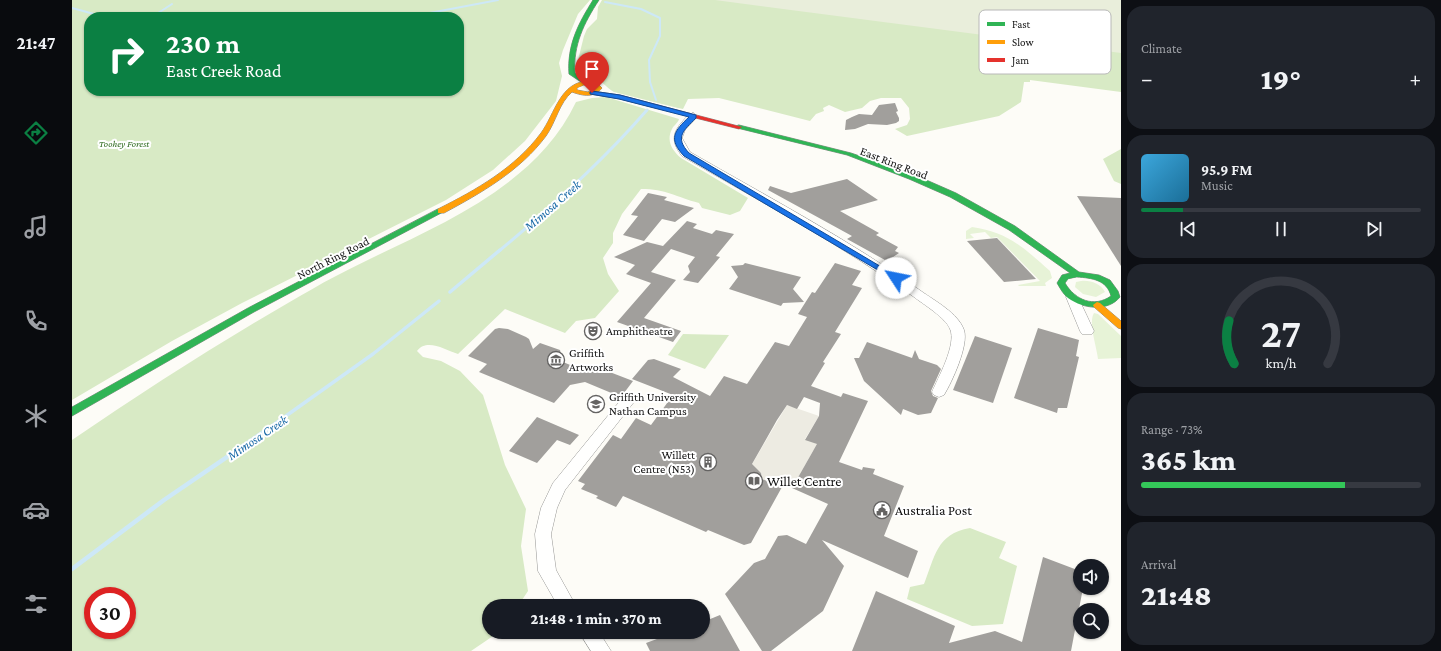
<!DOCTYPE html>
<meta charset="utf-8">
<style>
body{margin:0;font-family:"Crimson Pro",serif;background:#20242c;color:#f1f3f6;height:100vh;display:flex;flex-direction:column;font-size:15px;white-space:nowrap}
*{box-sizing:border-box;margin:0}
p{font-size:13px;color:#9ea1a6}
.icon{flex:none;width:22px;height:22px;fill:none;stroke:currentColor;stroke-width:2;stroke-linecap:round;stroke-linejoin:round}
.map{position:relative;flex:1;overflow:hidden}
.details{display:flex;flex-direction:column;gap:6px;padding:6px;background:#0d0f14;width:320px}
.details>*{flex:none}
.top-card{position:absolute;left:12px;top:12px;width:380px;height:84px;border-radius:16px;box-shadow:0 1px 3px #0004;background:#0b8043;color:#fff;overflow:hidden}
.tools{position:absolute;left:1001px;top:559px;display:grid;gap:8px}
.tools a{display:grid;place-items:center;width:36px;height:36px;border-radius:50%;background:#171b24;box-shadow:0 1px 3px #0004;font-size:20px}
.speed{position:absolute;left:12px;top:587px;display:flex;gap:8px;font-size:20px;font-weight:700;text-align:center}
.speed>*{display:grid;place-content:center;width:52px;height:52px;border-radius:50%;background:#171b24;box-shadow:0 1px 3px #0004;line-height:1}
.speed .limit{border:6px solid #d22;background:#fff;color:#111}
.pin{position:absolute;display:grid;place-items:center;width:34px;height:34px;color:#fff;margin:-41px -17px;border-radius:50% 50% 50% 0;rotate:-45deg;box-shadow:0 0 4px #0007}
.pin .icon{rotate:45deg}
.me{position:absolute;width:44px;margin:-22px;rotate:304deg;stroke-linejoin:round;filter:drop-shadow(0 0 3px #0008)}
.turn{display:flex;align-items:center;gap:14px;height:84px;padding:0 16px;font-size:18px}
.turn .icon{width:52px;height:52px;stroke-width:2.5}
.turn b{display:block;font-size:28px;line-height:34px}
.big{font-size:30px;font-weight:800;line-height:1.1}
.details .tile{flex:1;display:flex;flex-direction:column;justify-content:center;gap:6px;min-width:0;padding:0 14px;border-radius:16px;background:#20242c}
.details .dial{align-items:center;gap:0}
.dial svg{height:104px;overflow:visible;fill:none;stroke:#363941;stroke-width:7;stroke-linecap:round;text-anchor:middle}
.dial text{fill:#f1f3f6;stroke:none}
.song{display:flex;align-items:center;gap:12px}
.cover{width:48px;height:48px;border-radius:6px;background:linear-gradient(135deg,hsl(200 70% 55%),hsl(200 70% 35%))}
.played{height:4px;border-radius:2px;background:linear-gradient(90deg,#0b8043 15%,#363941 15%)}
.keys{display:flex;justify-content:space-around;direction:ltr}
.heat{display:flex;justify-content:space-between;align-items:center;font-size:22px;direction:ltr}
.charge{height:6px;border-radius:3px;background:linear-gradient(90deg,#34c759 73%,#363941 0)}
.trip{position:absolute;left:410px;top:599px;width:228px;height:40px;border-radius:20px;background:#171b24;box-shadow:0 1px 3px #0004;font-weight:800;line-height:40px;text-align:center}
main{display:flex;flex:1;min-height:0}
.menu{display:flex;flex-direction:column;width:72px;justify-content:space-around;align-items:center;background:#090b0e;color:#9ea1a6}
.menu .icon{width:28px;height:28px}
.menu .on{color:#0b8043}
.menu b{font-size:18px;color:#f1f3f6}
.map>svg:first-child{display:block}
</style>
<main>
<nav class="menu">
<b>21:47</b>
<svg class="icon on" aria-label="directions" viewBox="0 0 24 24"><path d="M12 3l9 9-9 9-9-9zM9 14v-3h6M13 9l2 2-2 2"/></svg>
<svg class="icon" aria-label="music" viewBox="0 0 24 24"><path d="M9 18V5l10-2v13"/><circle cx="6" cy="18" r="3"/><circle cx="16" cy="16" r="3"/></svg>
<svg class="icon" aria-label="phone" viewBox="0 0 24 24"><path d="M5 4h4l2 5-3 2q2 4 5 5l2-3 5 2v4C11 20 4 13 5 4z"/></svg>
<svg class="icon" aria-label="climate" viewBox="0 0 24 24"><path d="M12 3v18M4 7l16 10M4 17L20 7"/></svg>
<svg class="icon" aria-label="car" viewBox="0 0 24 24"><path d="M5 17H2v-5l4-1 3-4h7l3 4 3 1v5h-3M9 17h6M6 11h13"/><circle cx="7" cy="17" r="2"/><circle cx="17" cy="17" r="2"/></svg>
<svg class="icon" aria-label="filters" viewBox="0 0 24 24"><path d="M4 7h16M4 17h16"/><circle cx="9" cy="7" r="2"/><circle cx="15" cy="17" r="2"/></svg>
</nav>
<div class="map">
<svg width="1049" height="651" viewBox="0 0 1049 651">
<rect width="100%" height="100%" fill="#fdfcf7"/>
<!-- green -->
<g fill="#e7f3d7">
<path d="M900 227C936 232 952 248 978 271L980 278 973 283 974 286H947L946 285 968 281 925 237 919 238 913 232 898 234 902 238 894 239V231Z"/>
<path d="M1009 281C1018 280 1028 283 1033 292L1024 297 1011 294 1003 287 1004 282Z"/>
<path d="M1022 313 1026 314 1049 336V358L1026 359C1025 348 1016 322 1022 313Z"/>
</g>
<!-- forest -->
<g fill="#d8eac5" fill-rule="evenodd">
<path d="M0 0H518L506 14 491 50 487 63 490 76 484 101 453 141 421 170 374 200 170 303 100 341 0 400ZM17 17H387V91H17Z"/>
<path d="M530 0H727L1049 51V92L958 80V82H952L949 102 927 116 835 136 823 129 835 125 838 119 837 108 829 98H809L798 101 790 108 773 112 757 105 751 108 752 111 744 114 738 121 647 98 616 99 611 109 606 108 542 92C536 89 534 85 529 82 522 78 514 77 507 73L506 60 512 36 515 29 525 19 526 7Z"/>
<path d="M534 97 607 119C606 123 602 125 600 129 594 141 600 150 609 158L676 198 668 211 658 215 630 208 627 203C604 197 594 189 569 189L550 214 541 233V243L531 258 536 274 547 291 523 318 504 321 493 333 433 309 386 354C373 350 355 338 345 351L351 357 369 361 388 371 411 395 433 465 454 509 449 546 456 591 446 606H417V632H427L399 651H0V440C70 392 142 346 216 303 232 294 248 284 264 276 349 231 460 195 504 102L520 98ZM21 596H55V630H21Z"/>
<polygon points="1049,149 1049,184 1042,181 1031,159"/>
<polygon points="611,334 657,335 633,369 596,355"/>
<path d="M898 528 934 542 927 558 945 566 931 624 900 626 835 599 838 587 852 584C863 557 864 534 898 528Z"/>
</g>
<!-- cemetery -->
<polygon fill="#e9eedb" points="643,0 1049,0 1049,53"/>
<!-- plaza -->
<polygon fill="#edebe2" points="715,405 747,416 733,439 748,445 741,451 720,488 715,486 710,487 690,479 689,473 679,466"/>
<g fill="none" stroke-linecap="round" stroke-linejoin="round">
<!-- stream-far3 -->
<g stroke="#cde8f7" stroke-width="2">
<polyline points="533,2 569,9 588,18 588,36 577,60 578,82 584,100"/>
<polyline points="0,8 33,17"/>
<polyline points="80,17 100,4"/>
<polyline points="322,17 347,15 426,0"/>
<polyline points="574,111 575,110"/>
</g>
<!-- stream-far2 -->
<path stroke="#cde8f7" stroke-width="3" d="M427 251C480 207 530 162 575 110"/>
<!-- stream-far1 -->
<g stroke="#cde8f7" stroke-width="3.5">
<polyline points="378,292 428,250"/>
<polyline points="197,428 301,354 367,301"/>
</g>
<!-- stream -->
<polyline stroke="#cde8f7" stroke-width="4.5" points="0,569 92,500 199,427"/>
</g>
<!-- building -->
<g fill="#a19f9c">
<polygon points="823,103 826,111 824,112 827,118 827,121 824,123 815,125 796,124 783,129 773,130 774,120 780,117 787,114 800,115 807,105"/>
<polygon points="775,179 806,200 768,211 807,233 804,235 826,247 823,251 827,253 821,257 813,260 775,239 780,236 696,190 698,186 719,193"/>
<polygon points="576,193 595,197 592,200 622,208 603,222 590,219 572,241 551,235 566,216 559,215"/>
<polygon points="1005,196 1049,198 1049,266 1025,228"/>
<polygon points="615,221 625,224 621,228 640,234 644,230 662,234 644,256 648,257 626,283 611,280 618,272 616,266 623,257 599,249 579,272 604,280 572,318 609,331 601,342 545,322 579,283 554,274 563,265 542,257 575,242 591,246"/>
<polygon points="925,238 964,279 932,282 895,241"/>
<polygon points="673,263 729,277 721,289 732,302 711,303 709,306 657,289 666,277 659,266 671,265"/>
<polygon points="763,263 789,271 780,285 790,288 763,332 769,334 751,362 753,363 739,386 769,397 771,393 796,401 767,462 790,470 791,467 803,469 801,474 832,486 812,536 846,551 836,578 750,540 772,566 751,611 699,651 690,651 653,594 682,563 693,559 706,536 715,535 734,544 756,504 720,488 745,444 733,440 747,416 748,403 732,397 725,409 715,405 705,420 680,464 689,473 690,479 710,487 679,543 672,545 636,530 634,532 551,496 544,507 524,498 526,496 509,489 513,484 506,481 541,435 549,439 564,418 579,425 601,395 560,379 576,360 582,359 609,369 601,377 638,396 652,376 675,384 703,342 717,346 735,317 726,314 740,292 743,293"/>
<polygon points="427,328 436,329 454,337 457,339 461,349 468,343 488,350 491,362 503,367 517,364 561,381 549,397 513,382 498,385 482,403 407,372 415,364 396,356 423,329"/>
<polygon points="966,328 1007,340 1004,356 1007,357 995,408 986,408 985,413 942,398"/>
<polygon points="903,336 940,348 921,403 881,390"/>
<polygon points="795,342 840,358 843,350 847,359 865,365 869,369 859,391 861,396 866,398 859,413 846,415 831,409 829,415 792,381 782,358 787,358"/>
<polygon points="465,417 507,435 498,445 485,440 465,463 437,451"/>
<polygon points="971,557 1008,571 1008,588 1011,588 999,651 780,651 804,591 883,626 877,643 923,631 950,642"/>
<polygon points="648,615 668,651 578,651 574,643 604,632 631,632 631,622"/>
</g>
<g fill="none" stroke-linecap="round" stroke-linejoin="round">
<!-- street casing -->
<g stroke="#979795" stroke-width="1">
<g id="street">
<path d="M621 113 626 116 613 130 610 138 618 152C696 197 776 239 849 291 863 301 886 313 892 330 897 345 880 382 872 395L867 397 862 395 860 392C866 378 885 344 878 329 874 318 851 304 842 297 768 244 689 202 610 156 600 143 599 134 611 121 614 117 617 114 621 113Z"/>
<polygon points="1000,293 1006,297 1022,331 1020,334 1010,334 1008,331 994,297"/>
<polygon points="557,394 562,396 564,399 562,402 493,490 485,508 479,534 484,570 504,606 486,606 466,571 463,534 469,508 481,483 552,396"/>
<polygon points="507,632 527,632 539,651 519,651"/>
</g>
</g>
<!-- fast casing -->
<g stroke="#8e8d8b" stroke-width="1">
<g id="fast">
<path d="M521 0H527C512 23 501 45 503 73L514 81V83L512 84 497 74C495 45 506 24 521 0Z"/>
<path d="M667 125 779 153 843 175 884 193 943 226 1007 272 1027 275 1038 280 1046 291 1048 297C1036 312 1011 309 996 298 991 294 988 288 985 283L990 275 998 273 937 230 878 197 837 179 775 155 665 128V126ZM1005 277C1020 278 1035 280 1039 296 1022 308 1003 300 993 283L996 279Z"/>
<polygon points="366,209 372,209 373,211 182,312 0,416 0,407 176,308"/>
</g>
</g>
<!-- slow casing -->
<g stroke="#8e8d8b" stroke-width="1">
<g id="slow">
<path d="M517 81 526 84 530 88C522 98 511 96 500 92 487 103 484 122 474 136 448 171 409 193 372 213H366V209C404 190 443 168 469 133 483 114 488 81 517 81ZM512 85H519L524 88 516 92 505 90V88Z"/>
<polygon points="1025,302 1028,303 1049,321 1049,329 1046,328 1022,307 1021,305"/>
</g>
</g>
<!-- jam casing -->
<g stroke="#8e8d8b" stroke-width="1">
<polygon id="jam" points="520,91 548,95 670,127 667,129 548,99 518,94 518,92"/>
</g>
<!-- street -->
<use href="#street" fill="#fffffe" fill-rule="evenodd"/>
<!-- fast -->
<use href="#fast" fill="#30b455" fill-rule="evenodd"/>
<!-- slow -->
<use href="#slow" fill="#ff9f0a" fill-rule="evenodd"/>
<!-- jam -->
<use href="#jam" fill="#e5322d" fill-rule="evenodd"/>
</g>
<!-- route -->
<path fill="#1a73e8" stroke="#114b97" d="M520 91 548 95 624 115V118C612 130 602 137 617 153L828 278 827 279H821L612 156C596 139 602 131 617 117L547 99 518 94V92Z"/>
<!-- icons -->
<defs>
<g id="theatre-ring" transform="scale(0.9)"><circle r="9.5" fill="#fff" stroke="#646362" stroke-width="1.5"/><path d="M-5-5.5Q0-4 5-5.5V0Q5 5 0 6Q-5 5-5 0ZM-3.3-2.5H-1v1.5H-3.3ZM1-2.5H3.3v1.5H1ZM-2.8 1Q0 5.5 2.8 1Z" fill="#646362"/></g>
<g id="museum-ring" transform="scale(0.9)"><circle r="9.5" fill="#fff" stroke="#646362" stroke-width="1.5"/><path d="M0-6L6-3V-2H-6V-3ZM-5-1h2V3h-2ZM-1-1h2V3h-2ZM3-1h2V3H3ZM-6 4H6V6H-6Z" fill="#646362"/></g>
<g id="university-ring" transform="scale(0.9)"><circle r="9.5" fill="#fff" stroke="#646362" stroke-width="1.5"/><path d="M0-5L7-2L0 1L-7-2ZM-4 1L0 2.5L4 1V4Q0 6-4 4Z" fill="#646362"/></g>
<g id="building-ring" transform="scale(0.9)"><circle r="9.5" fill="#fff" stroke="#646362" stroke-width="1.5"/><path d="M-4-6H4V6H1V3H-1V6H-4ZM-2.5-4.3h1.7v1.8h-1.7ZM.8-4.3h1.7v1.8H.8ZM-2.5-1h1.7V.8h-1.7ZM.8-1h1.7V.8H.8Z" fill="#646362"/></g>
<g id="library-ring" transform="scale(0.9)"><circle r="9.5" fill="#fff" stroke="#646362" stroke-width="1.5"/><path d="M-6-4Q-3-5.5-.7-3.5V5Q-3 3-6 4ZM6-4Q3-5.5 .7-3.5V5Q3 3 6 4Z" fill="#646362"/></g>
<g id="civic-ring" transform="scale(0.9)"><circle r="9.5" fill="#fff" stroke="#646362" stroke-width="1.5"/><path d="M-.6-6.5H3V-4.5H.6V-3L4-1V1h2V6H-6V1h2V-1L-.6-3ZM-1.2 2.5V6h2.4V2.5Z" fill="#646362"/></g>
</defs>
<g fill-rule="evenodd">
<use href="#theatre-ring" x="521" y="331"/>
<use href="#museum-ring" x="484" y="360"/>
<use href="#university-ring" x="524" y="404"/>
<use href="#building-ring" x="636" y="462"/>
<use href="#library-ring" x="682" y="481"/>
<use href="#civic-ring" x="810" y="510"/>
</g>
<g text-anchor="middle" stroke-width="4" stroke-linejoin="round" paint-order="stroke">
<!-- far-park labels -->
<g font-size="10" font-style="italic" fill="#2f6b1f" stroke="#fff">
<text x="52" y="147">Toohey Forest</text>
</g>
<!-- street labels -->
<g font-size="12" fill="#111" stroke="#fff">
<text transform="translate(822 163) rotate(21)" y="4">East Ring Road</text>
<text transform="translate(261 258) rotate(-27)" y="4">North Ring Road</text>
</g>
<!-- poi labels -->
<g font-size="12" fill="#111" stroke="#fff" text-anchor="start">
<text x="534" y="335">Amphitheatre</text>
<text x="497" y="357">Griffith<tspan x="497" dy="14">Artworks</tspan></text>
<text x="537" y="401">Griffith University<tspan x="537" dy="14">Nathan Campus</tspan></text>
<text x="623" y="459" text-anchor="end">Willett<tspan x="623" dy="14">Centre (N53)</tspan></text>
</g>
<!-- water labels -->
<g font-size="13" font-style="italic" fill="#1768a6" stroke="#fff">
<text transform="translate(480 205) rotate(-41)" y="5">Mimosa Creek</text>
<text transform="translate(185 437) rotate(-34)" y="5">Mimosa Creek</text>
</g>
<!-- near-poi labels -->
<g font-size="14" fill="#111" stroke="#fff" text-anchor="start">
<text x="695" y="486">Willet Centre</text>
<text x="823" y="515">Australia Post</text>
</g>
</g>
<!-- legend -->
<rect x="907" y="10" width="132" height="64" rx="6" fill="#fff" stroke="#b8b8b8" stroke-width="1"/>
<rect x="915" y="22" width="18" height="4" fill="#30b455"/>
<rect x="915" y="40" width="18" height="4" fill="#ff9f0a"/>
<rect x="915" y="58" width="18" height="4" fill="#e5322d"/>
<g font-size="11" fill="#111">
<text x="940" y="28">Fast</text>
<text x="940" y="46">Slow</text>
<text x="940" y="64">Jam</text>
</g>
</svg>
<div class="tools">
<a><svg class="icon" aria-label="sound" viewBox="0 0 24 24"><path d="M4 9h4l5-4v14l-5-4H4zM17 9q2 3 0 6"/></svg></a>
<a><svg class="icon" aria-label="search" viewBox="0 0 24 24"><circle cx="10" cy="10" r="6"/><path d="M15 15l6 6"/></svg></a>
</div>
<div class="speed"><div class="limit">30</div></div>
<div class="pin" style="left:520px;top:93px;background:#d93025"><svg class="icon" aria-label="arrive" viewBox="0 0 24 24"><path d="M6 21V4h12l-3 4 3 4H6"/></svg></div>
<svg class="me" style="left:824px;top:278px" viewBox="-20 -20 40 40"><circle r="19" fill="#fff"/><path d="M0-13L10 11 0 6-10 11z" fill="#1a73e8"/></svg>
<div class="trip">21:48 · 1 min · 370 m</div>
<div class="top-card">
<div class="turn"><svg class="icon" aria-label="right" viewBox="0 0 24 24"><path d="M7 20v-9h11M14 6l5 5-5 5"/></svg><div><b>230 m</b>East Creek Road</div></div>
</div>
</div>
<section class="details">
<div class="tile"><p>Climate</p>
<div class="heat"><a>−</a><b class="big">19°</b><a>+</a></div>
</div>
<div class="tile">
<div class="song"><i class="cover"></i><div><b>95.9 FM</b><p>Music</p></div></div>
<div class="played"></div>
<div class="keys"><svg class="icon" aria-label="previous" viewBox="0 0 24 24"><path d="M18 5L8 12l10 7zM5 5v14"/></svg><svg class="icon" aria-label="pause" viewBox="0 0 24 24"><path d="M8 5v14M16 5v14"/></svg><svg class="icon" aria-label="next" viewBox="0 0 24 24"><path d="M6 5l10 7-10 7zM19 5v14"/></svg></div>
</div>
<div class="tile dial"><svg viewBox="0 0 100 80">
<path d="M14 69A42 42 0 1 1 86 69"/>
<path d="M14 69A42 42 0 0 1 10 36" stroke="#0b8043"/>
<text x="50" y="56" font-size="32" font-weight="700">27</text>
<text x="50" y="72" font-size="11">km/h</text>
</svg></div>
<div class="tile"><p>Range · 73%</p><b class="big">365 km</b><div class="charge"></div></div>
<div class="tile"><p>Arrival</p><b class="big">21:48</b></div>
</section>
</main>
